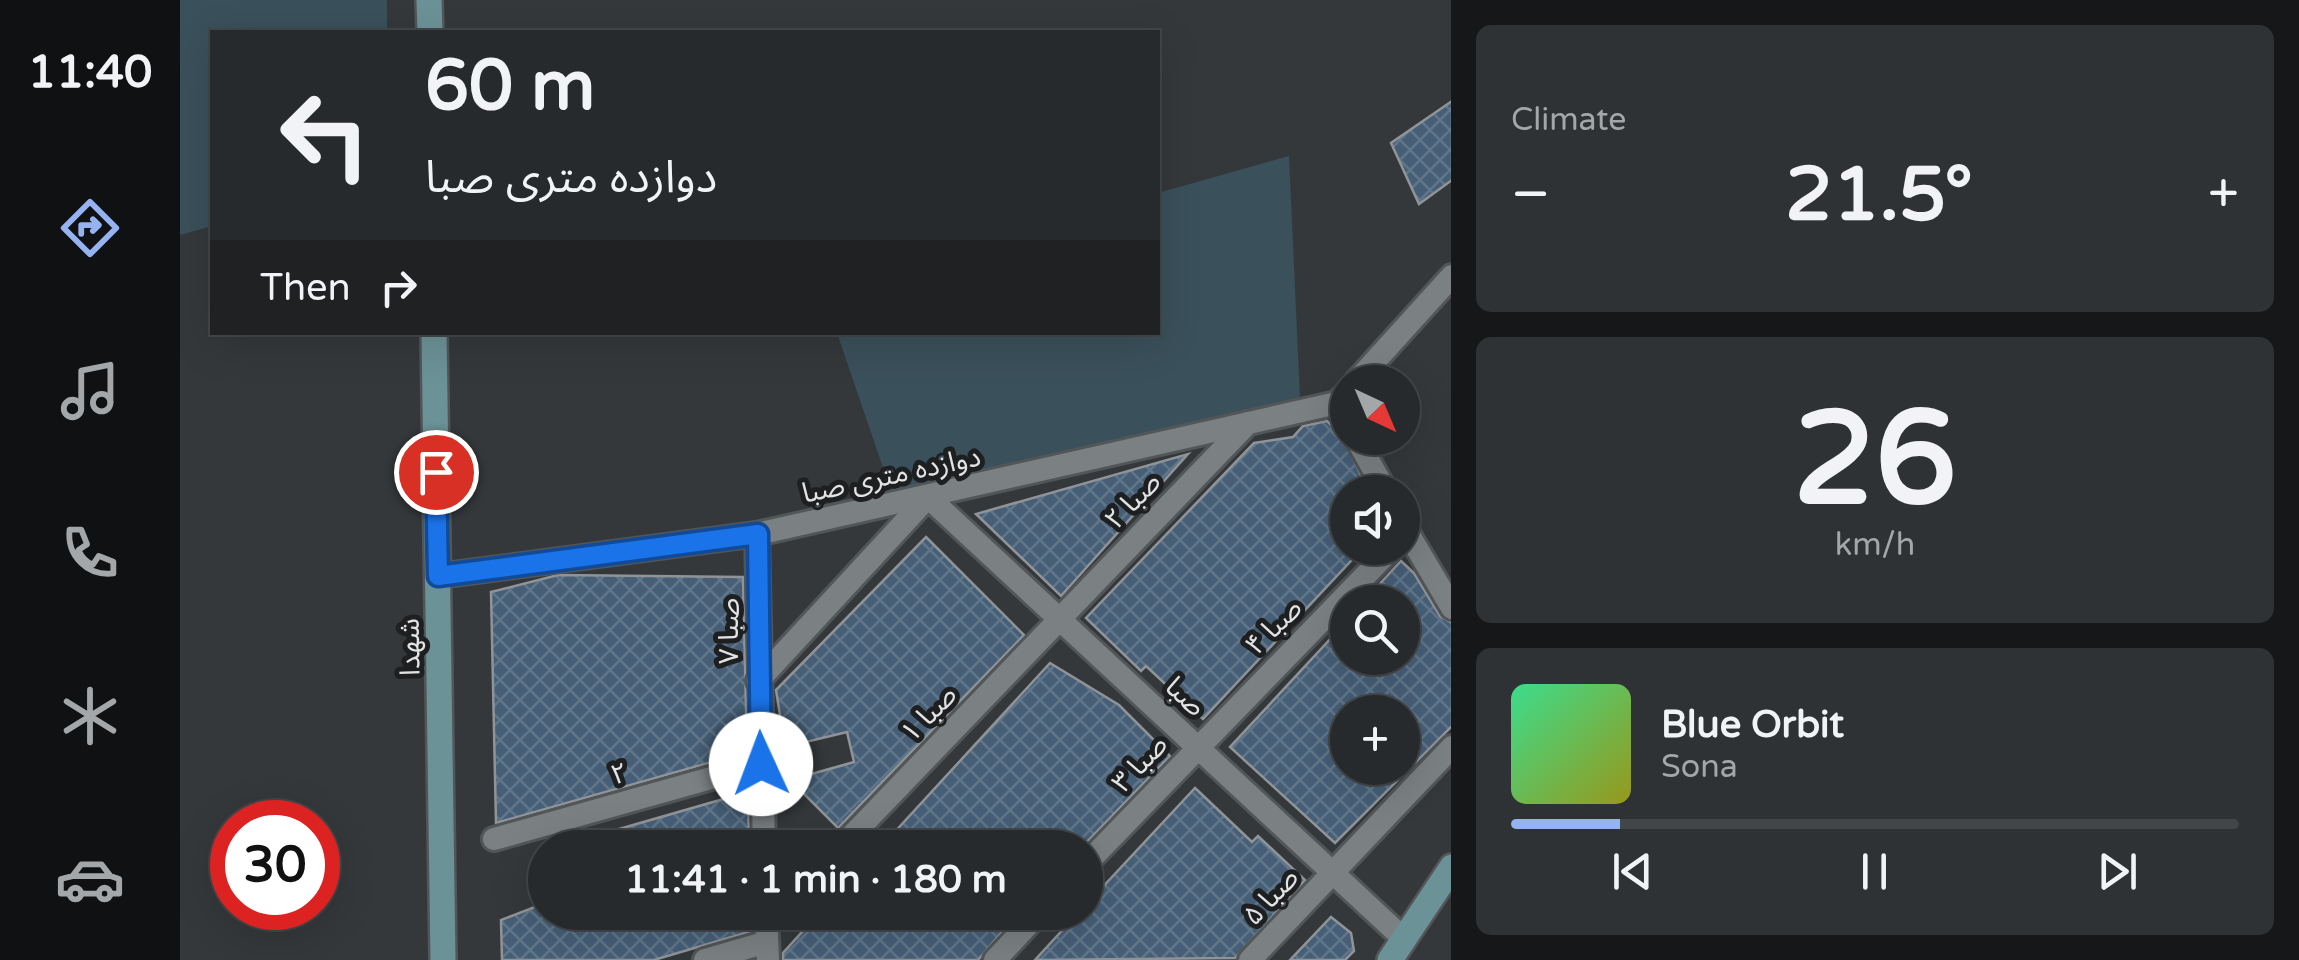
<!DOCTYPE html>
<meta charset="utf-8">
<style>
body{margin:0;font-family:"Varela Round","Noto Sans Arabic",sans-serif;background:#2f3234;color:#f1f3f6;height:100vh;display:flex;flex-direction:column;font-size:38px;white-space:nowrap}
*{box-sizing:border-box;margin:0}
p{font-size:32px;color:#a4a7a9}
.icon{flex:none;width:55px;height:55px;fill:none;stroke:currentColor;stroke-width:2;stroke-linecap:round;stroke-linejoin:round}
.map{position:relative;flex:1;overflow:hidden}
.side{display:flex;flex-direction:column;gap:25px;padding:25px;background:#151718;width:848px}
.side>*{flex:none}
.banner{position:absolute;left:30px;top:30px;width:950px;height:305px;border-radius:0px;box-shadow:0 10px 40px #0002,0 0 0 2px #434648;background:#272a2c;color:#f1f3f6;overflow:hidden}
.needle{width:65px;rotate:136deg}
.controls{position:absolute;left:1150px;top:365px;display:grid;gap:20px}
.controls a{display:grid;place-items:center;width:90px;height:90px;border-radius:50%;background:#272a2c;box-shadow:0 10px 40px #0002,0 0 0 2px #434648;font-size:50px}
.speed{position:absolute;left:30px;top:800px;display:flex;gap:20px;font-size:50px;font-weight:700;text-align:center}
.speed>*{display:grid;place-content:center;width:130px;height:130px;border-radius:50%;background:#272a2c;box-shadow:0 10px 40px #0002,0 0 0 2px #434648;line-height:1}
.speed .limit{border:15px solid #d22;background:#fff;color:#111}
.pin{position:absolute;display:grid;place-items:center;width:85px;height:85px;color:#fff;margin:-42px;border:5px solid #fff;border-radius:50%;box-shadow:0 2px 10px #0007}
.me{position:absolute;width:110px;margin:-55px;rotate:358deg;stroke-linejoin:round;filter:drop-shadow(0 0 8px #0008)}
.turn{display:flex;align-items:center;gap:35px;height:210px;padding:0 50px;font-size:45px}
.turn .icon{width:130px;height:130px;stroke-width:2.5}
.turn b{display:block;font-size:70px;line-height:85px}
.then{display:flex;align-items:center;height:95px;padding:0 50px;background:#0003;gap:20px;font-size:38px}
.big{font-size:75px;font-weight:800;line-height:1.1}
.side .widget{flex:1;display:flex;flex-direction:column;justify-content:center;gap:15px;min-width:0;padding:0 35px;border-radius:15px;background:#2f3234}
.side .dial{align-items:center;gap:0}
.dial b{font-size:130px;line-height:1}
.song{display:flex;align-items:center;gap:30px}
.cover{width:120px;height:120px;border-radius:15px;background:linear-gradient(135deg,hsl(150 70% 55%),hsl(60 70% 35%))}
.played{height:10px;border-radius:5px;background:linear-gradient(90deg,#95b2f1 15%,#434648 15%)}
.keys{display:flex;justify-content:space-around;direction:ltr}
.heat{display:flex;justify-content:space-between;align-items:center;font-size:55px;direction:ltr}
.trip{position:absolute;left:348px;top:830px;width:575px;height:100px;border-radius:50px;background:#272a2c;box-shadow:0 10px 40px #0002,0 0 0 2px #434648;font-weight:800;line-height:100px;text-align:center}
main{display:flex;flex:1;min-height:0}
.tab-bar{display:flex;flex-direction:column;width:180px;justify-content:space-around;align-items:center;background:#101112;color:#a4a7a9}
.tab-bar .icon{width:70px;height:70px}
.tab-bar .on{color:#95b2f1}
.tab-bar b{font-size:45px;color:#f1f3f6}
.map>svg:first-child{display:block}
</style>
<main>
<nav class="tab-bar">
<b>11:40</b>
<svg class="icon on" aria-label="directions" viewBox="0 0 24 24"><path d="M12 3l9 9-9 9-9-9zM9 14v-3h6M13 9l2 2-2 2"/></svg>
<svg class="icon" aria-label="music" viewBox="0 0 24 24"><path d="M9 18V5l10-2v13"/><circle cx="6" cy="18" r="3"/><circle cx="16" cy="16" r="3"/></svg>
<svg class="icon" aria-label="phone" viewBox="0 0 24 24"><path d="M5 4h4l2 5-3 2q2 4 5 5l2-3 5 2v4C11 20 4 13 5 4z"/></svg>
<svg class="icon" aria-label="climate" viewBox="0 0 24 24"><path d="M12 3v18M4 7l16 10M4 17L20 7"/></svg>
<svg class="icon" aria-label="car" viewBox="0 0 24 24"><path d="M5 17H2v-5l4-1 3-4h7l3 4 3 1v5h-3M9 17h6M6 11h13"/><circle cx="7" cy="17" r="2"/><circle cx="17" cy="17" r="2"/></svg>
</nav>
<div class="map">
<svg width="1272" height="960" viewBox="0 0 1272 960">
<defs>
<pattern id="building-cross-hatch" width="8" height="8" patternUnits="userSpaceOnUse" patternTransform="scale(2.5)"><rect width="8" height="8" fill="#465f77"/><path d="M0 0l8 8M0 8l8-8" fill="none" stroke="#60768a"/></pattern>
</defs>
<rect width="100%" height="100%" fill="#34383a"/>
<!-- green -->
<g fill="#3a505a">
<polygon points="0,0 207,0 207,32 32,32 32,226 0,235"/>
<polygon points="1109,156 1120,398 712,494 657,333 978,332 978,193"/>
</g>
<!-- building -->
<g fill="url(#building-cross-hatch)" stroke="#909498" stroke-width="2.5" fill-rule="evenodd">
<polygon points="1272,101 1272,180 1239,204 1211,143"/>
<polygon points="1147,421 1162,435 1189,492 1168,492 1168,548 1183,548 1023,719 966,666 961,671 906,618 1074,443 1113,437 1123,426"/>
<polygon points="1008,454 881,596 796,514"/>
<polygon points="746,537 844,635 658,828 610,780 674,762 667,732 605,747 596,690"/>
<path d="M1221 561 1234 573 1260 616 1272 623V726L1155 843 1050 747 1168 620V658H1222V602H1183ZM1168 712H1222V768H1168Z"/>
<polygon points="378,575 563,577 567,752 316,823 311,592"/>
<polygon points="870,663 939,705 990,756 901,848 700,848"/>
<polygon points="1015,788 1072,842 1078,836 1125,880 1055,958 855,960 899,912 905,912 905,906"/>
<polygon points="568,792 569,848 395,848 394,842"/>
<polygon points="365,903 365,912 571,912 572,931 474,960 322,960 321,920"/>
<polygon points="640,912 839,912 798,960 603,960 603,953"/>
<polygon points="1151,917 1171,933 1174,951 1165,960 1110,960"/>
</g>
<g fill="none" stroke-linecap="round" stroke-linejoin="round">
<!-- street casing -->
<g stroke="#525658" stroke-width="28">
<g id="street">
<polyline points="1176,382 1272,276"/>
<polyline points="1176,438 1206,492"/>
<polyline points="1222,523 1272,608"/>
<polyline points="577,534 584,848"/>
<polyline points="258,576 577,534 1157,403 1168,392"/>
<polyline points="578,681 748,497 1224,939"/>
<polyline points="314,839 581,764"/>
<polyline points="660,848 1068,423"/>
<polyline points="905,865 1212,548"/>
<polyline points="586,912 588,960"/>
<polyline points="525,960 587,942"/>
<polyline points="815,960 860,912"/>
<polyline points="1070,960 1272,747"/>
</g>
</g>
<!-- secondary casing -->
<g stroke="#525658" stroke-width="30">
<g id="secondary">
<polyline points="249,0 250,32"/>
<polyline points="254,332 263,960"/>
<polyline points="1210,960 1272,867"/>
</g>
</g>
<!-- street -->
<use href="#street" stroke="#7b8082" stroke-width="22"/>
<!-- secondary -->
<use href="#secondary" stroke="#6b9297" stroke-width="25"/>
</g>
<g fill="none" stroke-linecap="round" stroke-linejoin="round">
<!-- route casing -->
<g stroke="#114b97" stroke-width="25">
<polyline id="route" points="256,472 258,576 578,534 581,764"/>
</g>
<!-- route -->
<use href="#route" stroke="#1a73e8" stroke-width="18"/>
</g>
<g text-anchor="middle" stroke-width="10" stroke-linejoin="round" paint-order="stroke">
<!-- street labels -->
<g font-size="28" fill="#e1e3e5" stroke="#1d1f20">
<text transform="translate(711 474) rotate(-12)" y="10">دوازده متری صبا</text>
<text transform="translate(952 500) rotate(-46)" y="10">صبا ۲</text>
<text transform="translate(1093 626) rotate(-45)" y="10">صبا ۴</text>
<text transform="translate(548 631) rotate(-90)" y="10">صبا ۷</text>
<text transform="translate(229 647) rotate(-91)" y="10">شهدا</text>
<text transform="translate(1006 696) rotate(43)" y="10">صبا</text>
<text transform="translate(748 713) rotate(-46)" y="10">صبا ۱</text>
<text transform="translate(959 763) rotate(-47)" y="10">صبا ۳</text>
<text transform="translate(439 773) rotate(-16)" y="10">۲</text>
<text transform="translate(1090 896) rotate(-47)" y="10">صبا ۵</text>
</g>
</g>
</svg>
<div class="controls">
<a><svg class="needle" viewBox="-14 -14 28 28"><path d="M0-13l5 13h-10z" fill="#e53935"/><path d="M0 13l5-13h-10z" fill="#a4a7a9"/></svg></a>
<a><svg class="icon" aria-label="sound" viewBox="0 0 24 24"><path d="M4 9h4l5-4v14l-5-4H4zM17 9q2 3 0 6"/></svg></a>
<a><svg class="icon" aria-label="search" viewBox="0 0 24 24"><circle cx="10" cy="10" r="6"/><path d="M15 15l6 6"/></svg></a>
<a>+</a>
</div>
<div class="speed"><div class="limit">30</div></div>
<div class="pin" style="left:256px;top:472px;background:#d93025"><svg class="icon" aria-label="arrive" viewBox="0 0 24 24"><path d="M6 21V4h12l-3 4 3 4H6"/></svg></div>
<svg class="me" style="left:581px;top:764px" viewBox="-20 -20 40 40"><circle r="19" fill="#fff"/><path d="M0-13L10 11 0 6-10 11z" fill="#1a73e8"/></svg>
<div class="trip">11:41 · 1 min · 180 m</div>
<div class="banner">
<div class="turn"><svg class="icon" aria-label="left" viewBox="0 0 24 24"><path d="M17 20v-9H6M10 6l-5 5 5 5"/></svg><div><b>60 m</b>دوازده متری صبا</div></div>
<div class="then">Then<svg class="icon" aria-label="right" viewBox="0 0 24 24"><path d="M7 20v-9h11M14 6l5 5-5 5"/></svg></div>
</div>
</div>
<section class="side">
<div class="widget"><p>Climate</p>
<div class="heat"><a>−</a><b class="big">21.5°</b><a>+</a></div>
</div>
<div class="widget dial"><b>26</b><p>km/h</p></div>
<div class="widget">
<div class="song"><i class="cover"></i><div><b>Blue Orbit</b><p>Sona</p></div></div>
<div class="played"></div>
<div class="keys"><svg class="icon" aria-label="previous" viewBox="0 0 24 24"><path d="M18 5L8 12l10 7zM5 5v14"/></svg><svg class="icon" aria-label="pause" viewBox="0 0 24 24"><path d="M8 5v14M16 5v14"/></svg><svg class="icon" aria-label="next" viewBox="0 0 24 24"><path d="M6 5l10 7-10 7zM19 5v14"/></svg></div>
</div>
</section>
</main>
